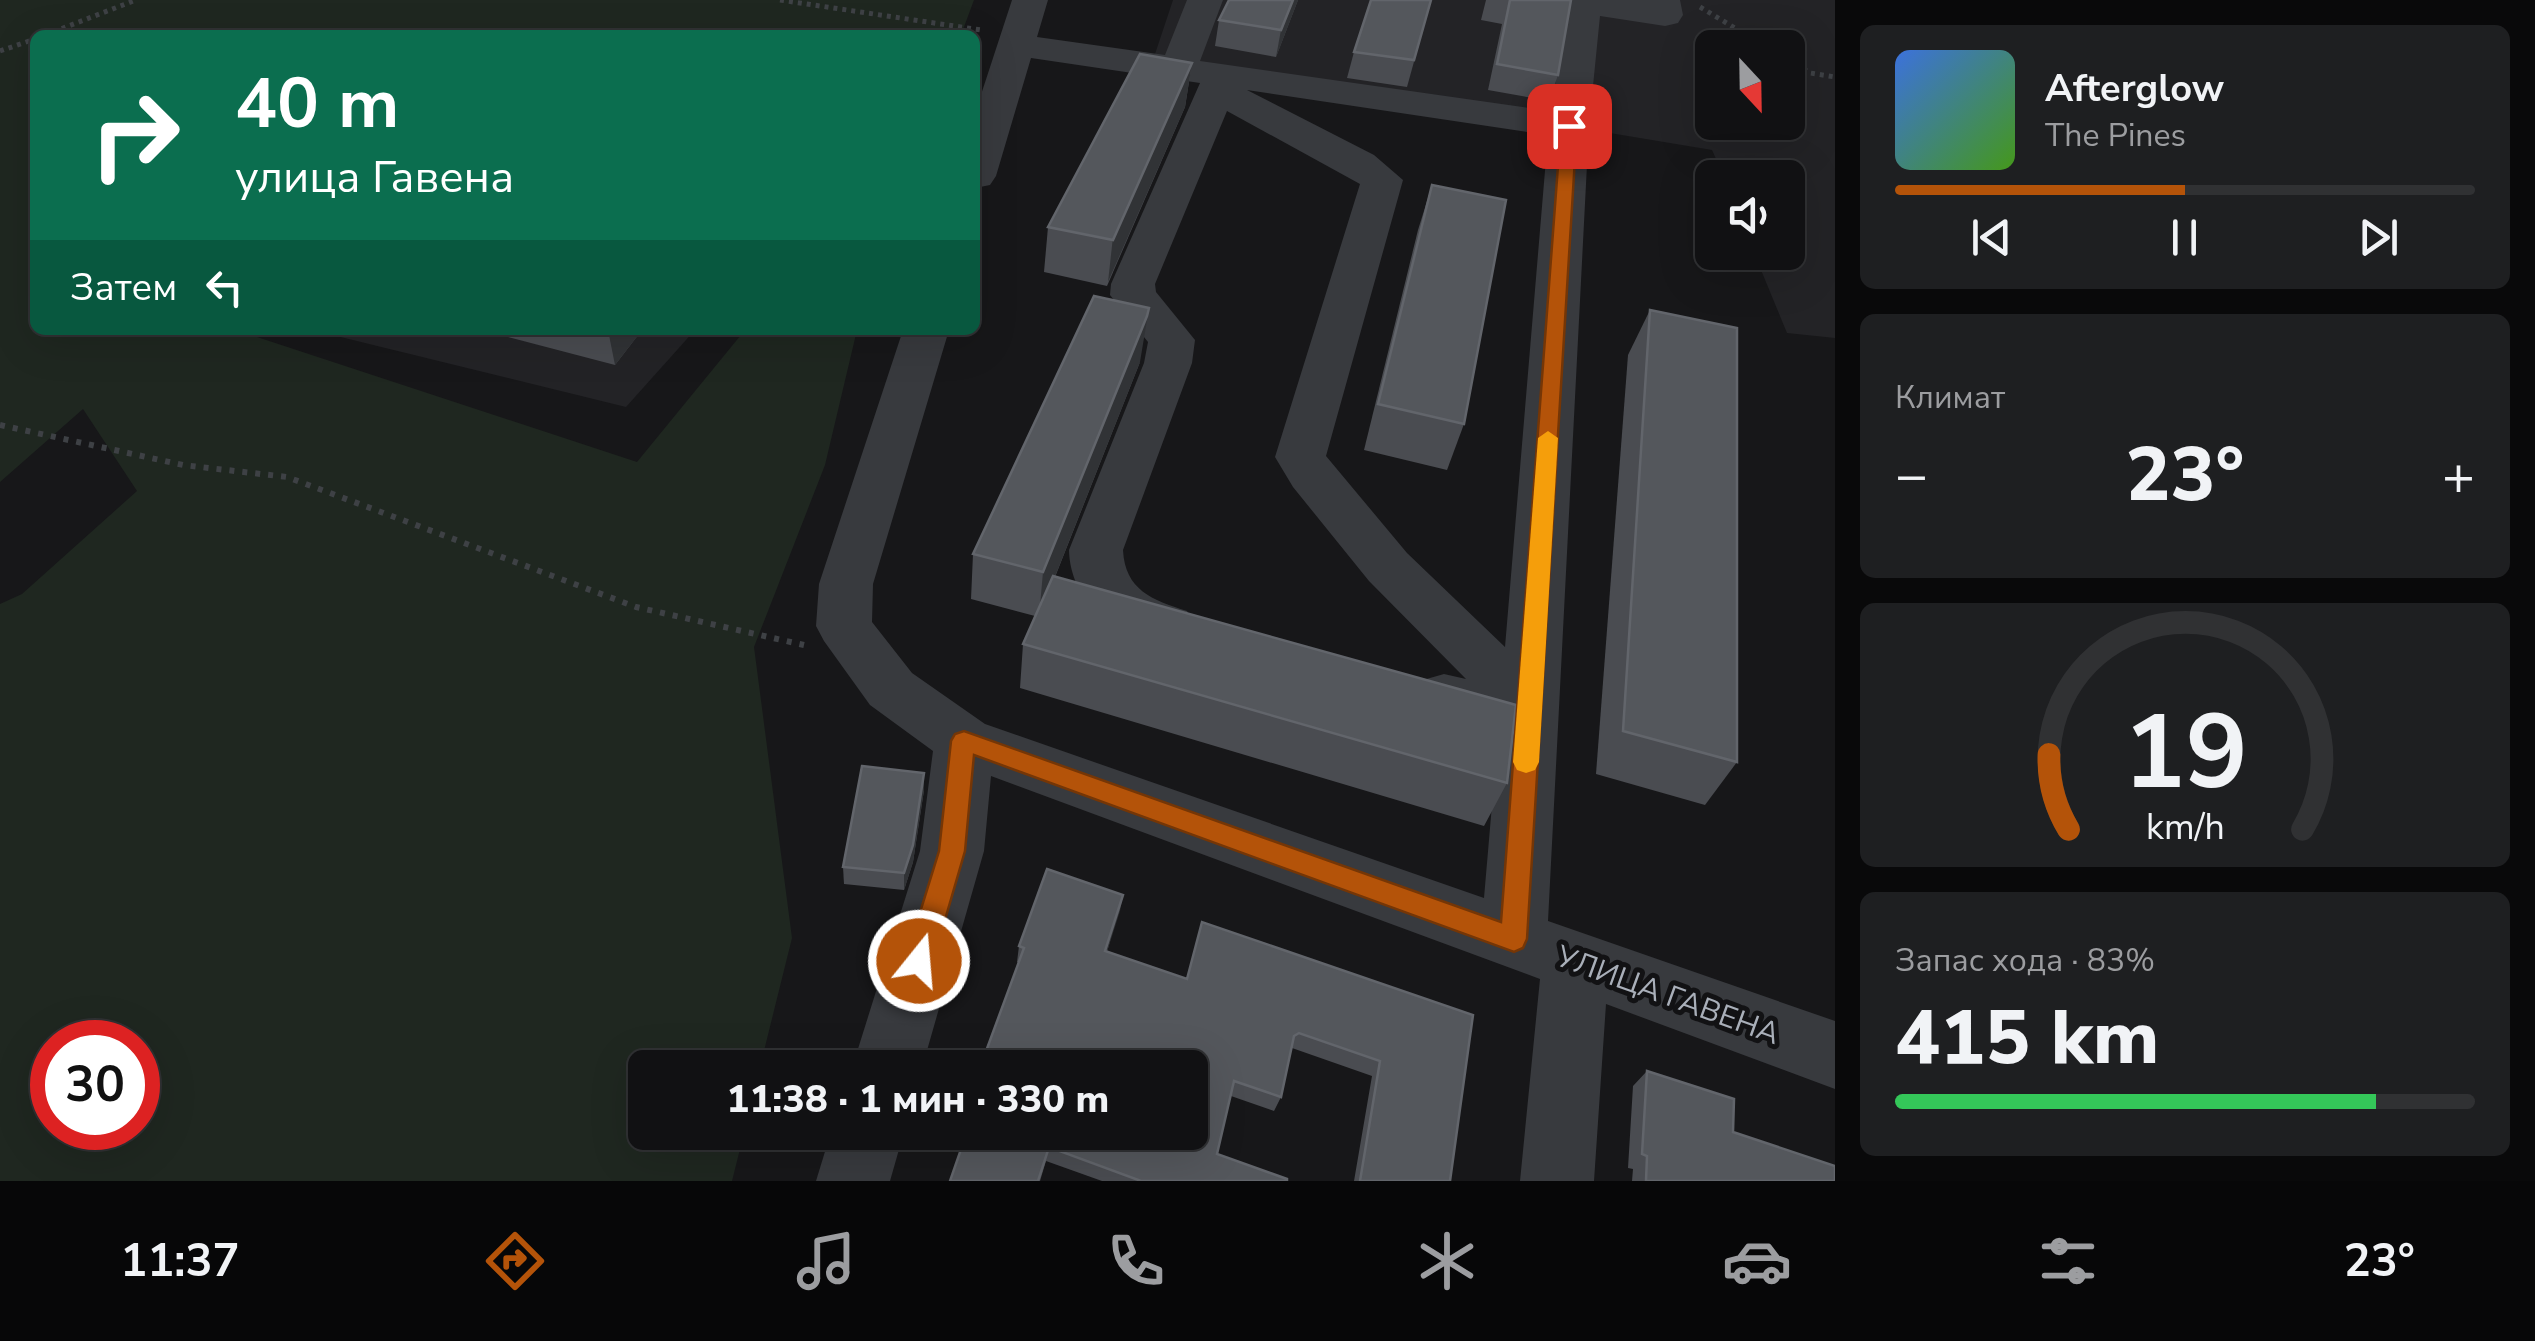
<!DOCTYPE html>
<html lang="ru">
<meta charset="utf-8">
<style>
body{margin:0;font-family:"Nunito Sans",sans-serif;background:#1e1f21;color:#f1f3f6;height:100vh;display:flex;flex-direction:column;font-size:38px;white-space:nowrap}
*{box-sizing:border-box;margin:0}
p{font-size:32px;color:#9c9da0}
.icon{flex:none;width:55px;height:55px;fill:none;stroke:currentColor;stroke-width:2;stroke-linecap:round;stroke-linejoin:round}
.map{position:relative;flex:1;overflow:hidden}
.drawer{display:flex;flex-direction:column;gap:25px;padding:25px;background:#09090a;width:700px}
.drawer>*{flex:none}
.guide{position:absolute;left:30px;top:30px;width:950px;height:305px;border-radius:15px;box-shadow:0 10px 40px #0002,0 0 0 2px #303133;background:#0b6e4f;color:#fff;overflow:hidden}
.needle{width:65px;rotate:158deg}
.buttons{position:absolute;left:1695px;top:30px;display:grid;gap:20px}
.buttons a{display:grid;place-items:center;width:110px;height:110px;border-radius:15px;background:#111113;box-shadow:0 10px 40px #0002,0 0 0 2px #303133;font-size:50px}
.speed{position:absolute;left:30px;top:1020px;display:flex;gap:20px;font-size:50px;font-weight:700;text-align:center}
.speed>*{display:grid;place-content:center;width:130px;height:130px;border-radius:50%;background:#111113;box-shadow:0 10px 40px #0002,0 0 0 2px #303133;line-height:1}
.speed .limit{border:15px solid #d22;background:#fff;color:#111}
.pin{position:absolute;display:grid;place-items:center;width:85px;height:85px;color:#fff;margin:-42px;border-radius:20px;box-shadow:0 5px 15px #0006}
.me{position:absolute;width:110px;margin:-55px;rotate:17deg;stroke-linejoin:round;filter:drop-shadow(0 0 8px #0008)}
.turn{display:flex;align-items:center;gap:35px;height:210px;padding:0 40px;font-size:45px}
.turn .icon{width:130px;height:130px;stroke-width:2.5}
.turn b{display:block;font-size:70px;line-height:85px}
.then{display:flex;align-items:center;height:95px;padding:0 40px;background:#0003;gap:20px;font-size:38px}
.big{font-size:75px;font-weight:800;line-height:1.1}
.drawer .card{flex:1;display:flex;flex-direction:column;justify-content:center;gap:15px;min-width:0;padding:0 35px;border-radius:15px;background:#1e1f21}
.drawer .dial{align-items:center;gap:0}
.dial svg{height:260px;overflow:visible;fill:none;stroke:#303133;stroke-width:7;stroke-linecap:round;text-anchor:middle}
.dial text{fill:#f1f3f6;stroke:none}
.song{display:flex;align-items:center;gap:30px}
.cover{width:120px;height:120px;border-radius:15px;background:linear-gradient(135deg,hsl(220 70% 55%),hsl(100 70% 35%))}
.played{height:10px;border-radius:5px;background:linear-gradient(90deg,#b45309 50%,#303133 50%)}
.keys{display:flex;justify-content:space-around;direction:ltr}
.heat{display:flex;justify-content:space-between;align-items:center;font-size:55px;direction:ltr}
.charge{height:15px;border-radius:8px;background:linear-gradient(90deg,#34c759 83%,#303133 0)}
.trip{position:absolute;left:628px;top:1050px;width:580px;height:100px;border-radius:15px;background:#111113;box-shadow:0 10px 40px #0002,0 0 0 2px #303133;font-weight:800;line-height:100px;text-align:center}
.dock{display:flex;height:160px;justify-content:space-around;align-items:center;background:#070708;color:#9c9da0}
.dock .icon{width:70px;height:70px}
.dock .selected{color:#b45309}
.dock b{font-size:45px;color:#f1f3f6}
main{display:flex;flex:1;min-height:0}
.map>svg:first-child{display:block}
</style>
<main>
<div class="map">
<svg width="1835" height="1181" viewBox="0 0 1835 1181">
<rect width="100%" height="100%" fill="#171719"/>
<!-- built -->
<g fill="#232326" fill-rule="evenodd">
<path d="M1173 0H1835V338L1787 333 1754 253 1788 252V178L1724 177 1712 150 1154 57ZM1712 48H1788V122H1712Z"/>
<polygon points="312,330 695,330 626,407"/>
</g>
<!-- green -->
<path fill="#1f2720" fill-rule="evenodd" d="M0 0H974L961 35H35V330H236L637 462 745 330H857L825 465 754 647 792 938 760 1067 645 1068V1132L744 1133 732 1181H0V604L22 594 137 491 83 409 0 482ZM52 1042H138V1128H52Z"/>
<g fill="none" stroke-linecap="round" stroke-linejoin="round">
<!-- path-far1 -->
<g stroke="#3e4145" stroke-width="5" stroke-dasharray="4 5" stroke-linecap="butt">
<polyline points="780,0 981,30"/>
<polyline points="1700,7 1768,48"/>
<polyline points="45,35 136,0"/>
<polyline points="0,51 35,39"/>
<polyline points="1788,59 1810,73 1835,77"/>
</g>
<!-- path -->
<polyline stroke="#3e4145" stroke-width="6" stroke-dasharray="5 8" stroke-linecap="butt" points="0,425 183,465 287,477 636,607 804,645"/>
<!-- minor -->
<g fill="#383a3e" fill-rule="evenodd">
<path d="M1012 0H1048L1037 37 1165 55 1187 0H1223L1200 61 1551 111 1568 0H1680L1683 15 1678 23 1665 26 1600 16 1589 126 1548 921 1835 1021V1089L1606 1004 1594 1181H1520L1540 979 991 776 984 851 922 1068H852L920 851 933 751 870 705 824 641 816 626 819 584 903 330H949L873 584 872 622 912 673 985 724 1484 898 1498 735 1423 714 1415 697 1423 680 1444 674 1466 679 1369 581 1293 487 1275 457 1360 184 1227 111 1155 284 1156 292 1195 340 1192 363 1123 550C1125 590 1152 600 1187 611L1195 626 1187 641C1130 659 1070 607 1069 550L1144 363 1148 342 1110 295 1111 284 1200 83 1031 58 996 176 990 185 975 188V113ZM1247 90 1548 135 1505 647 1407 553 1326 456 1403 180 1374 155Z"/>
<polygon points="831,1132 904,1132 890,1181 816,1181"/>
</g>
</g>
<!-- wall -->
<g fill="#4a4c51">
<polygon points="1229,0 1298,0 1276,57 1215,46 1219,20"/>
<polygon points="1431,0 1407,87 1347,78 1354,52"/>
<polygon points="1486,0 1571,0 1558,75 1549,101 1488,90 1502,24 1481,20"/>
<polygon points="1192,63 1185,107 1107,286 1044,272 1048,227"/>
<polygon points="1432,185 1464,424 1447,470 1364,450 1418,230"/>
<polygon points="1650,310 1737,762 1705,805 1596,774 1628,355"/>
<polygon points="481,330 642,330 615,365"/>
<polygon points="1140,362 1055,577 1507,783 1484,826 1020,688 1023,644 1035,616 971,599 973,554"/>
<polygon points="924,790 913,862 904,890 844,884 843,867"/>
<polygon points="1123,895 1107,952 1187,979 1473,1015 1450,1181 1354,1181 1372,1076 1292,1048 1281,1097 1274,1111 1231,1096 1217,1154 1287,1181 1102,1181 1046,1161 1040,1181 950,1181 1190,1068 984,1068 985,1054 1019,962 1017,962 1019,946"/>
<polygon points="1647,1071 1733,1132 1835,1181 1632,1181 1633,1169 1628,1168 1633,1086"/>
</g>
<!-- shaded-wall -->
<g fill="#313336">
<polygon points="1293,0 1298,0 1276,57 1281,30"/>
<polygon points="1192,63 1185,107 1108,282 1113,237"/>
<polygon points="1149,308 1140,362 1039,617 1043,572"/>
<polygon points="608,330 642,330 615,365"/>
<polygon points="924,773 924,790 913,862 904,890 904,873"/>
<polygon points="1123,895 1120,911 1102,967 1105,951"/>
</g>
<!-- building -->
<g fill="#54575c" stroke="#62656b" stroke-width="2.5">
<polygon points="1229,0 1293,0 1281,30 1219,20"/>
<polygon points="1371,0 1431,0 1414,60 1354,52"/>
<polygon points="1510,0 1571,0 1558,75 1497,64"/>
<polygon points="1140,54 1192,63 1113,240 1048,227"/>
<polygon points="1432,185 1506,200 1464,424 1378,404"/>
<polygon points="1094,296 1149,308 1147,316 1043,572 973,554"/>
<polygon points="1650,310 1737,328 1737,762 1623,731"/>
<polygon points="1053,576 1516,705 1507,783 1023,644"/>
<polygon points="862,766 924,773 913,845 904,873 843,867"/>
<polygon points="1047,869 1123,895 1105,951 1187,979 1202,922 1473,1015 1450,1181 1360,1181 1380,1061 1299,1033 1294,1036 1281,1097 1234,1081 1217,1154 1287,1179 1287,1181 1141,1181 1049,1147 1038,1181 950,1181 967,1132 1190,1132 1190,1068 991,1068 994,1057 985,1054 1024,948 1019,946"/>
<polygon points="1647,1071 1734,1099 1733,1132 1835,1166 1835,1181 1646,1181 1647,1156 1642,1154"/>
</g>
<!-- route -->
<polygon fill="#b45309" stroke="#753606" stroke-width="2.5" points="1569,121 1577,126 1527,939 1523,948 1514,952 974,755 965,851 933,961 929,970 919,974 909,970 905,961 939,851 951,741 955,734 964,731 1501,922 1561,126"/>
<!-- slow -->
<polygon fill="#f59e0b" points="1548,431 1558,438 1539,762 1535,770 1526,773 1517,770 1513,762 1538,438"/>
<g text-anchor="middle" stroke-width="10" stroke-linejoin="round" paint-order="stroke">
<!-- street labels -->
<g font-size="30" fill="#a9afb9" stroke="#121214">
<text transform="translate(1668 995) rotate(20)" y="10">УЛИЦА ГАВЕНА</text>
</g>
</g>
</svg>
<div class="buttons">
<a><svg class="needle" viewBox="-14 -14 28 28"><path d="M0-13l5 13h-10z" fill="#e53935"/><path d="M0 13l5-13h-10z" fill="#9c9da0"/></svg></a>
<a><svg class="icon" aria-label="sound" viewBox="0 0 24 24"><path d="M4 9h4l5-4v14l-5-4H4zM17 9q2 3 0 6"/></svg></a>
</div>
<div class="speed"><div class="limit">30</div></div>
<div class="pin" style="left:1569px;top:126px;background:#d93025"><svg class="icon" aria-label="arrive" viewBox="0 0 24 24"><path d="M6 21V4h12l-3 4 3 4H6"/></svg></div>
<svg class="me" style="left:919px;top:961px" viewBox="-20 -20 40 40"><circle r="17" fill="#b45309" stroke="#fff" stroke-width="3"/><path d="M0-11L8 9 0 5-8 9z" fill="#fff"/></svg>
<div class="trip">11:38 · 1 мин · 330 m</div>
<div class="guide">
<div class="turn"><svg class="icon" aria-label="right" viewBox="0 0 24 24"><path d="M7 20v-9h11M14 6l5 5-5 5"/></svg><div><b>40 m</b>улица Гавена</div></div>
<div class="then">Затем<svg class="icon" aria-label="left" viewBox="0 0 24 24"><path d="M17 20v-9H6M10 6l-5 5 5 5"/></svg></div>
</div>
</div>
<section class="drawer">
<div class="card">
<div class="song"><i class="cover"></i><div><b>Afterglow</b><p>The Pines</p></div></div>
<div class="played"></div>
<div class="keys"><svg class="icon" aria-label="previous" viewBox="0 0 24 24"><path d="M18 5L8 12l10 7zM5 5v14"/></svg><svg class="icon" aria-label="pause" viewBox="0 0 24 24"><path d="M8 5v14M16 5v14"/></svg><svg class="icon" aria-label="next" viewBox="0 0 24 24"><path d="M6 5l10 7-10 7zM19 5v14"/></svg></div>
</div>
<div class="card"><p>Климат</p>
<div class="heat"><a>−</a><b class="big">23°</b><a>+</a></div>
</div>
<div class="card dial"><svg viewBox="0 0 100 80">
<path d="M14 69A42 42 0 1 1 86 69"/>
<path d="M14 69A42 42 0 0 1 8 46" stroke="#b45309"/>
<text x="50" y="56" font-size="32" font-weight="700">19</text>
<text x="50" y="72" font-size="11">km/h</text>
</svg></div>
<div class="card"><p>Запас хода · 83%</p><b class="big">415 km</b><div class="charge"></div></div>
</section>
</main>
<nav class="dock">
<b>11:37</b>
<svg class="icon selected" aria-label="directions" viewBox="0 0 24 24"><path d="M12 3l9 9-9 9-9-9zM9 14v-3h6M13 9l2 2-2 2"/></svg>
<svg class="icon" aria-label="music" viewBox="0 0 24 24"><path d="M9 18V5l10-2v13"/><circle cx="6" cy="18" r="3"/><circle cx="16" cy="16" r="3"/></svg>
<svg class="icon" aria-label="phone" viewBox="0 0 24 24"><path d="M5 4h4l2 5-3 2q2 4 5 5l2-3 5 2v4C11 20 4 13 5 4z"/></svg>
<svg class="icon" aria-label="climate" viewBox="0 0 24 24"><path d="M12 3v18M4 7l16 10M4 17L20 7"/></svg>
<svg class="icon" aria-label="car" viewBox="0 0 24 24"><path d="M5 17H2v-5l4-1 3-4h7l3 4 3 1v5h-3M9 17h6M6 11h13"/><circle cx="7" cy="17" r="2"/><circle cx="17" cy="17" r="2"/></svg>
<svg class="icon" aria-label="filters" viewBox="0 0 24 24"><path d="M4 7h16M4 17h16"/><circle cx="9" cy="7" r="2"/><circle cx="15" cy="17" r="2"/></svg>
<b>23°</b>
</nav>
